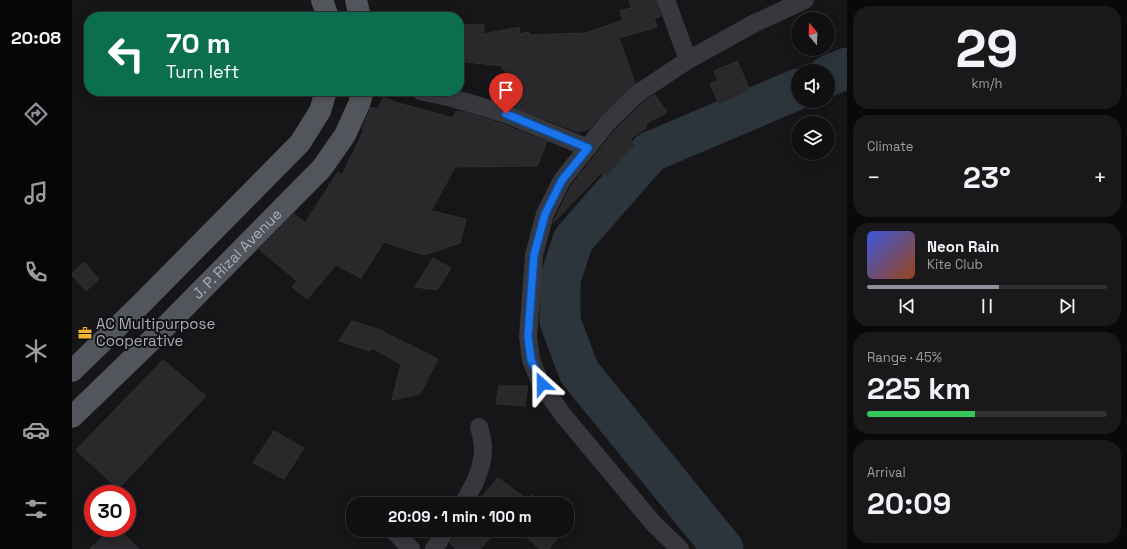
<!DOCTYPE html>
<meta charset="utf-8">
<style>
body{margin:0;font-family:"Space Grotesk",sans-serif;background:#19191b;color:#f1f3f6;height:100vh;display:flex;flex-direction:column;font-size:15px;white-space:nowrap}
*{box-sizing:border-box;margin:0}
p{font-size:13px;color:#9c9d9f}
.icon{flex:none;width:22px;height:22px;fill:none;stroke:currentColor;stroke-width:2;stroke-linecap:round;stroke-linejoin:round}
.map{position:relative;flex:1;overflow:hidden}
.side{display:flex;flex-direction:column;gap:6px;padding:6px;background:#09090a;width:280px}
.side>*{flex:none}
.hud{position:absolute;left:12px;top:12px;width:380px;height:84px;border-radius:16px;box-shadow:0 2px 10px #0003,0 0 0 1px #303032;background:#0b6e4f;color:#fff;overflow:hidden}
.needle{width:26px;rotate:341deg}
.tools{position:absolute;left:719px;top:12px;display:grid;gap:8px}
.tools a{display:grid;place-items:center;width:44px;height:44px;border-radius:50%;background:#101012;box-shadow:0 2px 10px #0003,0 0 0 1px #303032;font-size:20px}
.speed{position:absolute;left:12px;top:485px;display:flex;gap:8px;font-size:20px;font-weight:700;text-align:center}
.speed>*{display:grid;place-content:center;width:52px;height:52px;border-radius:50%;background:#101012;box-shadow:0 2px 10px #0003,0 0 0 1px #303032;line-height:1}
.speed .limit{border:6px solid #d22;background:#fff;color:#111}
.pin{position:absolute;display:grid;place-items:center;width:34px;height:34px;color:#fff;margin:-41px -17px;border-radius:50% 50% 50% 0;rotate:-45deg;box-shadow:0 0 4px #0007}
.pin .icon{rotate:45deg}
.me{position:absolute;width:44px;margin:-22px;rotate:336deg;stroke-linejoin:round;filter:drop-shadow(0 0 3px #0008)}
.turn{display:flex;align-items:center;gap:14px;height:84px;padding:0 16px;font-size:18px}
.turn .icon{width:52px;height:52px;stroke-width:2.5}
.turn b{display:block;font-size:28px;line-height:34px}
.big{font-size:30px;font-weight:700;line-height:1.1}
.side .card{flex:1;display:flex;flex-direction:column;justify-content:center;gap:6px;min-width:0;padding:0 14px;border-radius:16px;background:#19191b}
.side .dial{align-items:center;gap:0}
.dial b{font-size:52px;line-height:1}
.song{display:flex;align-items:center;gap:12px}
.cover{width:48px;height:48px;border-radius:6px;background:linear-gradient(135deg,hsl(230 70% 55%),hsl(20 70% 35%))}
.played{height:4px;border-radius:2px;background:linear-gradient(90deg,#8c9099 55%,#303032 55%)}
.keys{display:flex;justify-content:space-around;direction:ltr}
.heat{display:flex;justify-content:space-between;align-items:center;font-size:22px;direction:ltr}
.charge{height:6px;border-radius:3px;background:linear-gradient(90deg,#34c759 45%,#303032 0)}
.trip{position:absolute;left:274px;top:497px;width:228px;height:40px;border-radius:16px;background:#101012;box-shadow:0 2px 10px #0003,0 0 0 1px #303032;font-weight:700;line-height:40px;text-align:center}
main{display:flex;flex:1;min-height:0}
.tabs{display:flex;flex-direction:column;width:72px;justify-content:space-around;align-items:center;background:#060607;color:#9c9d9f}
.tabs .icon{width:28px;height:28px}
.tabs .selected{color:#8c9099}
.tabs b{font-size:18px;color:#f1f3f6}
.map>svg:first-child{display:block}
</style>
<main>
<nav class="tabs">
<b>20:08</b>
<svg class="icon selected" aria-label="directions" viewBox="0 0 24 24"><path d="M12 3l9 9-9 9-9-9zM9 14v-3h6M13 9l2 2-2 2"/></svg>
<svg class="icon" aria-label="music" viewBox="0 0 24 24"><path d="M9 18V5l10-2v13"/><circle cx="6" cy="18" r="3"/><circle cx="16" cy="16" r="3"/></svg>
<svg class="icon" aria-label="phone" viewBox="0 0 24 24"><path d="M5 4h4l2 5-3 2q2 4 5 5l2-3 5 2v4C11 20 4 13 5 4z"/></svg>
<svg class="icon" aria-label="climate" viewBox="0 0 24 24"><path d="M12 3v18M4 7l16 10M4 17L20 7"/></svg>
<svg class="icon" aria-label="car" viewBox="0 0 24 24"><path d="M5 17H2v-5l4-1 3-4h7l3 4 3 1v5h-3M9 17h6M6 11h13"/><circle cx="7" cy="17" r="2"/><circle cx="17" cy="17" r="2"/></svg>
<svg class="icon" aria-label="filters" viewBox="0 0 24 24"><path d="M4 7h16M4 17h16"/><circle cx="9" cy="7" r="2"/><circle cx="15" cy="17" r="2"/></svg>
</nav>
<div class="map">
<svg width="775" height="549" viewBox="0 0 775 549">
<rect width="100%" height="100%" fill="#161618"/>
<g fill="none" stroke-linecap="round" stroke-linejoin="round">
<!-- river -->
<g stroke="#2c353c" stroke-width="41">
<polyline points="756,76 775,68"/>
<polyline points="651,549 507,372 488,321 488,280 501,240 578,152 726,89"/>
</g>
</g>
<!-- building -->
<g fill="#29292c" stroke="#303034">
<polygon points="557,0 584,0 589,16 582,18 585,27 547,38 563,83 529,115 517,129 506,132 427,101 434,71 430,69 430,66 387,61 391,25 412,24 411,34 447,27 448,34 457,32 457,35 514,33 551,20 548,11 559,8"/>
<polygon points="665,61 678,90 647,104 638,84 646,80 642,71"/>
<polygon points="583,95 595,112 575,123 574,128 558,139 563,146 548,159 550,160 534,177 529,173 481,223 499,186 544,129 572,102"/>
<polygon points="311,97 326,103 381,118 384,111 395,113 430,124 475,142 465,166 383,167 359,211 394,219 388,243 352,255 312,242 289,278 264,265 235,299 220,287 225,281 187,249 222,214 233,223 266,172 270,175 292,130 290,129 299,107 306,110"/>
<polygon points="361,258 379,268 365,290 343,287"/>
<polygon points="12,262 27,279 14,291 0,275 0,273"/>
<polygon points="280,321 312,331 311,332 366,359 348,394 320,400 329,364 300,348 298,351 267,341"/>
<polygon points="91,360 134,396 46,489 4,450"/>
<polygon points="427,386 456,386 453,406 424,404"/>
<polygon points="202,431 232,448 212,479 181,463"/>
<polygon points="426,478 456,500 460,495 473,504 403,504"/>
<polygon points="39,528 45,528 67,549 18,549"/>
<polygon points="384,530 426,530 408,549 384,549 378,543 383,536"/>
<polygon points="446,530 492,530 477,549 468,549"/>
</g>
<g fill="none" stroke-linecap="round" stroke-linejoin="round">
<!-- minor -->
<g stroke="#37383d" stroke-width="18">
<polyline points="594,0 616,60"/>
<polyline points="348,91 380,98 434,114 516,148"/>
<path d="M391 504C401 487 411 469 411 449 411 442 409 434 407 427"/>
<polyline points="321,530 339,549"/>
<polyline points="362,549 374,530"/>
<polyline points="608,549 581,523 491,415 469,384 459,360 456,336 462,255 473,214 490,180 536,122 565,94 616,60 683,23 733,0"/>
</g>
<!-- primary -->
<g stroke="#53555c" stroke-width="22">
<polyline points="250,0 256,17"/>
<polyline points="284,0 288,17"/>
<polyline points="0,371 69,304 228,143 248,111 254,91"/>
<path id="s1" d="M0 417 93 327 250 168 273 135 287 104 291 91"/>
</g>
</g>
<g fill="none" stroke-linecap="round" stroke-linejoin="round">
<!-- route casing -->
<g stroke="#114b97" stroke-width="10">
<polyline id="route" points="434,114 516,148 490,180 473,214 462,255 456,336 459,360 470,384"/>
</g>
<!-- route -->
<use href="#route" stroke="#1a73e8" stroke-width="7"/>
</g>
<!-- icons -->
<defs>
<g id="office-bare" transform="scale(1.08)"><path d="M-6-3h4V-5.5h4V-3h4V5H-6ZM-1-4.5V-3h2v-1.5ZM-6 0V1H6V0Z" fill="#f2b134" stroke="#111113" stroke-width="2.5" paint-order="stroke"/></g>
</defs>
<g fill-rule="evenodd">
<use href="#office-bare" x="13" y="333"/>
</g>
<g text-anchor="middle" stroke-width="4" stroke-linejoin="round" paint-order="stroke">
<!-- street labels -->
<g font-size="15" fill="#a8adb8" stroke="#111113">
<text dy="5" stroke="none"><textPath href="#s1" startOffset="232">J. P. Rizal Avenue</textPath></text>
</g>
<!-- poi labels -->
<g font-size="15" fill="#a8adb8" stroke="#111113" text-anchor="start">
<text x="24" y="329">AC Multipurpose<tspan x="24" dy="17">Cooperative</tspan></text>
</g>
</g>
</svg>
<div class="tools">
<a><svg class="needle" viewBox="-14 -14 28 28"><path d="M0-13l5 13h-10z" fill="#e53935"/><path d="M0 13l5-13h-10z" fill="#9c9d9f"/></svg></a>
<a><svg class="icon" aria-label="sound" viewBox="0 0 24 24"><path d="M4 9h4l5-4v14l-5-4H4zM17 9q2 3 0 6"/></svg></a>
<a><svg class="icon" aria-label="layers" viewBox="0 0 24 24"><path d="M12 4l9 5-9 5-9-5zM3 14l9 5 9-5"/></svg></a>
</div>
<div class="speed"><div class="limit">30</div></div>
<div class="pin" style="left:434px;top:114px;background:#d93025"><svg class="icon" aria-label="arrive" viewBox="0 0 24 24"><path d="M6 21V4h12l-3 4 3 4H6"/></svg></div>
<svg class="me" style="left:470px;top:384px" viewBox="-20 -20 40 40"><path d="M0-17L14 15 0 8-14 15z" fill="#1a73e8" stroke="#fff" stroke-width="4"/></svg>
<div class="trip">20:09 · 1 min · 100 m</div>
<div class="hud">
<div class="turn"><svg class="icon" aria-label="left" viewBox="0 0 24 24"><path d="M17 20v-9H6M10 6l-5 5 5 5"/></svg><div><b>70 m</b>Turn left</div></div>
</div>
</div>
<section class="side">
<div class="card dial"><b>29</b><p>km/h</p></div>
<div class="card"><p>Climate</p>
<div class="heat"><a>−</a><b class="big">23°</b><a>+</a></div>
</div>
<div class="card">
<div class="song"><i class="cover"></i><div><b>Neon Rain</b><p>Kite Club</p></div></div>
<div class="played"></div>
<div class="keys"><svg class="icon" aria-label="previous" viewBox="0 0 24 24"><path d="M18 5L8 12l10 7zM5 5v14"/></svg><svg class="icon" aria-label="pause" viewBox="0 0 24 24"><path d="M8 5v14M16 5v14"/></svg><svg class="icon" aria-label="next" viewBox="0 0 24 24"><path d="M6 5l10 7-10 7zM19 5v14"/></svg></div>
</div>
<div class="card"><p>Range · 45%</p><b class="big">225 km</b><div class="charge"></div></div>
<div class="card"><p>Arrival</p><b class="big">20:09</b></div>
</section>
</main>
